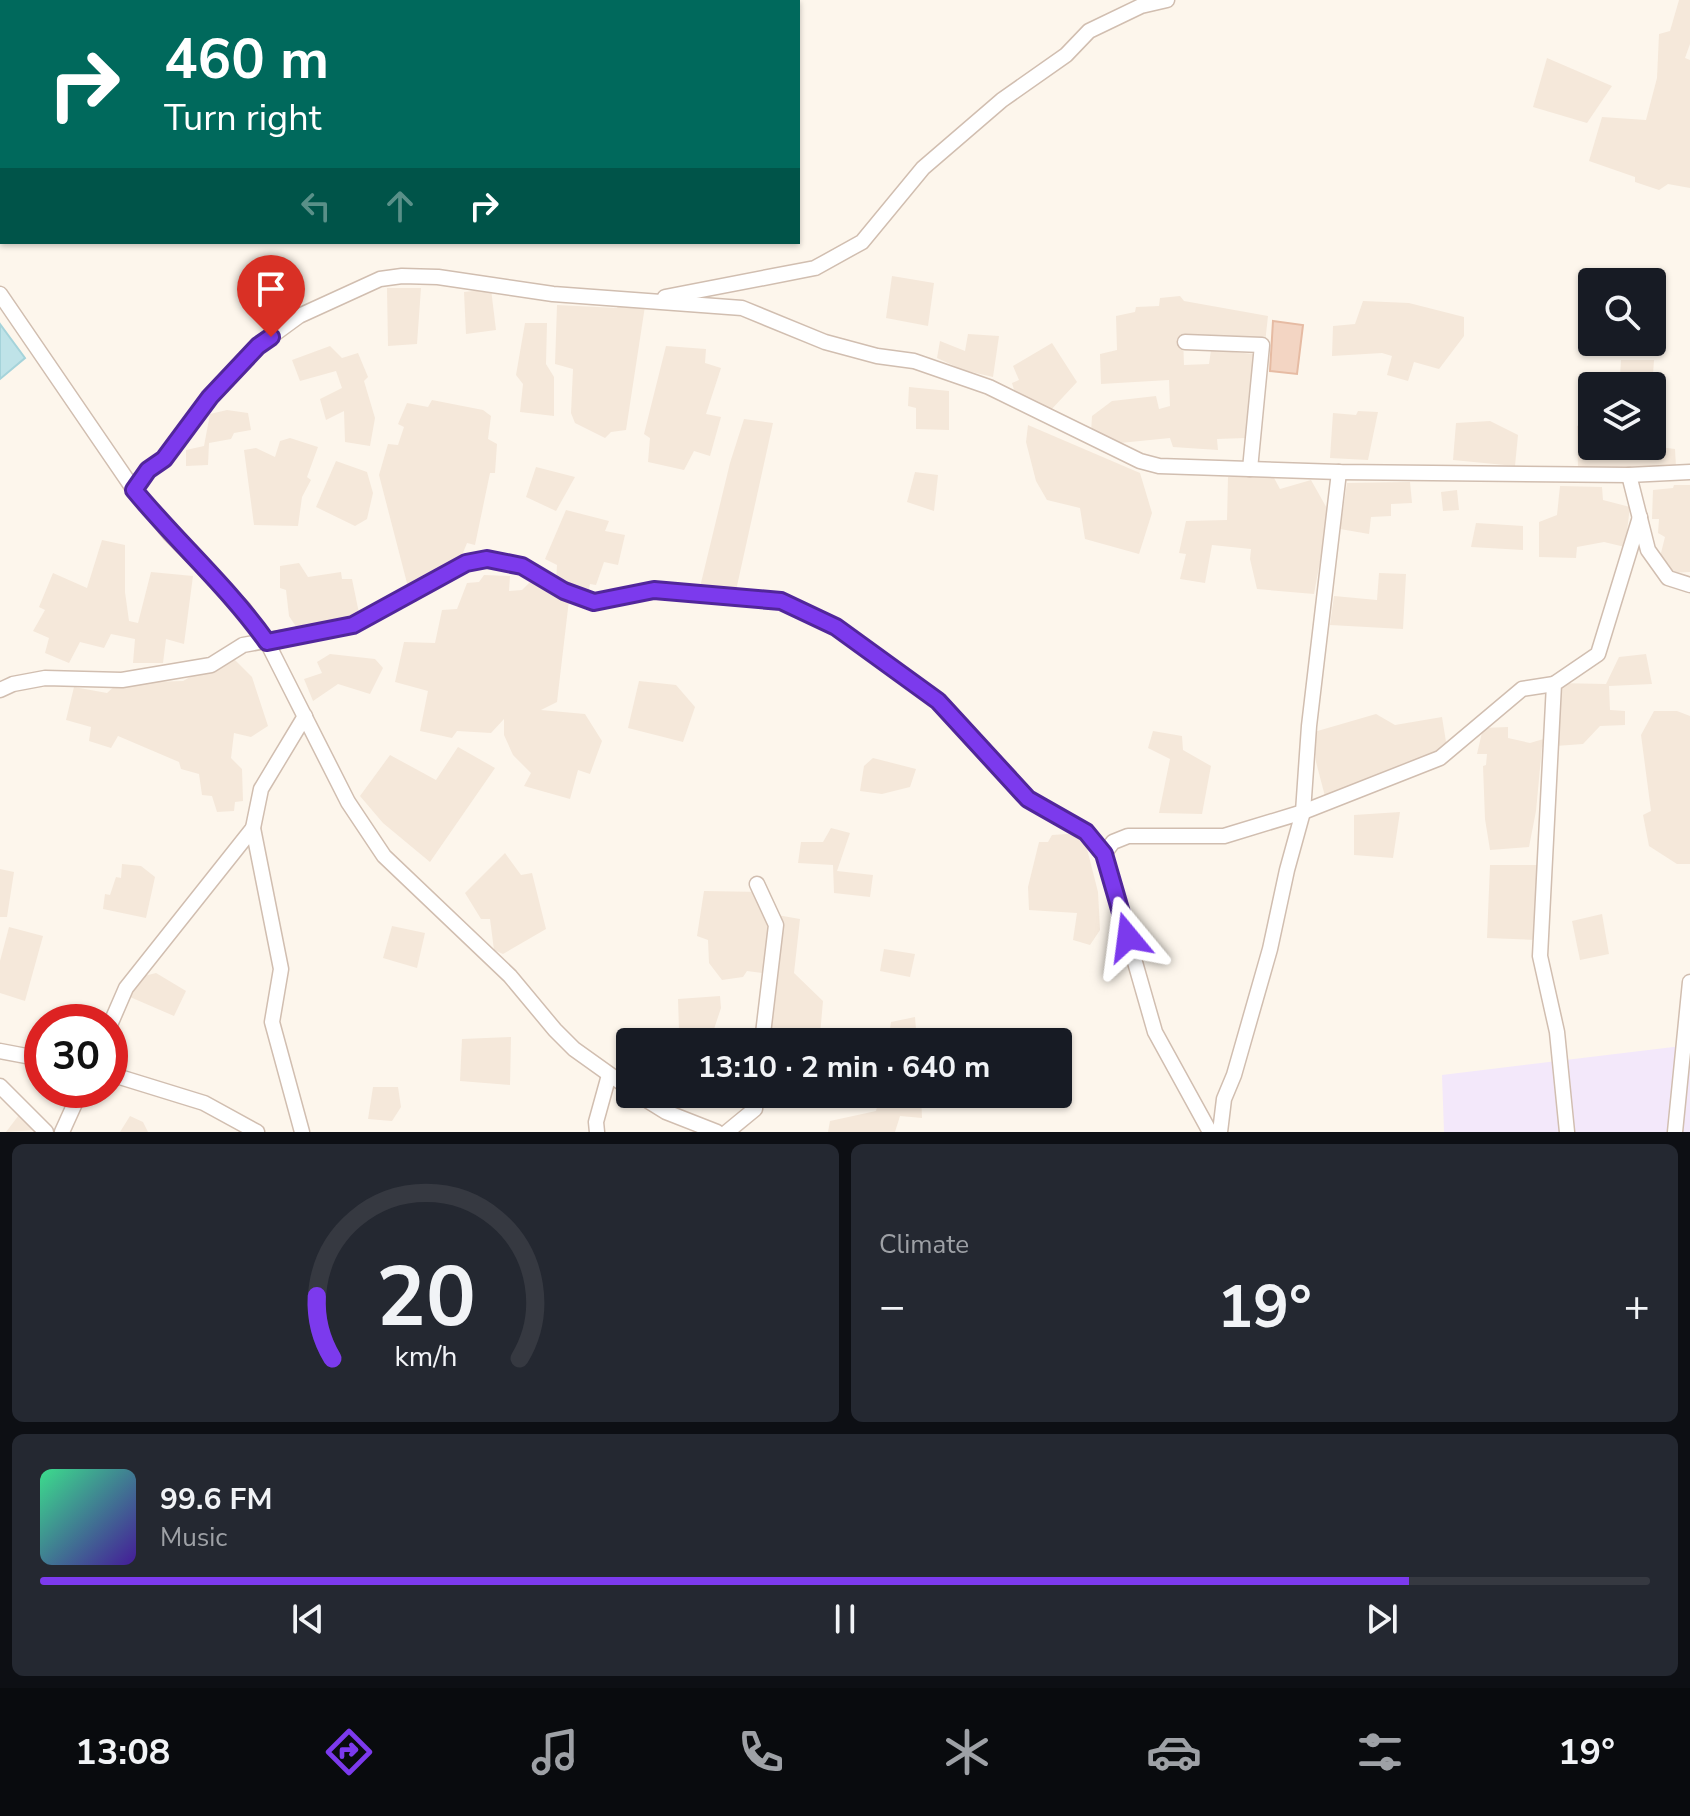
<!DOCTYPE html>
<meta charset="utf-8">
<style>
body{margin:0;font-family:"Nunito Sans",sans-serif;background:#242831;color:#f1f3f6;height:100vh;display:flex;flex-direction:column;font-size:30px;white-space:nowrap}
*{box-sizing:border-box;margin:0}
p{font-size:26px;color:#9ea1a6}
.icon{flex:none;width:44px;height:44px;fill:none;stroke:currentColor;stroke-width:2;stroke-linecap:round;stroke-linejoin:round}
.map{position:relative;height:1132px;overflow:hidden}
.details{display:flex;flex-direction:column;gap:12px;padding:12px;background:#0d0f14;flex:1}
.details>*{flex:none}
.guide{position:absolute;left:0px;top:0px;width:800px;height:244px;box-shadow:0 2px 6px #0004;background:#00695c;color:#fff;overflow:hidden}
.fabs{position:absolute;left:1578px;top:268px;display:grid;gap:16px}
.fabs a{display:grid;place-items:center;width:88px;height:88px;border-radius:8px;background:#171b24;box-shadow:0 2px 6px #0004;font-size:40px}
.speed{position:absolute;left:24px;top:1004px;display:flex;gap:16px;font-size:40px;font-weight:700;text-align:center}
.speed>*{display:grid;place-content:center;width:104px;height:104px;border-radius:50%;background:#171b24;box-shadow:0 2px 6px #0004;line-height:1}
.speed .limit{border:12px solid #d22;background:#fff;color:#111}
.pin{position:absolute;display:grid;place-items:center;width:68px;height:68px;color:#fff;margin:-82px -34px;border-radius:50% 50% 50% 0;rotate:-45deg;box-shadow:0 0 8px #0007}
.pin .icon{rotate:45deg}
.me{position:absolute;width:88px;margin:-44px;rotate:344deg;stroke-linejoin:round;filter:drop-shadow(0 0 6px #0008)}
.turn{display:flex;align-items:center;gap:28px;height:168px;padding:0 32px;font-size:36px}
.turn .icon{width:104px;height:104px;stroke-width:2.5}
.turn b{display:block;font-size:56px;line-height:68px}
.lanes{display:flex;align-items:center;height:76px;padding:0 32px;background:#0003;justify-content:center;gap:40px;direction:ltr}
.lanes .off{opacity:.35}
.big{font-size:60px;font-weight:700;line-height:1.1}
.details .tile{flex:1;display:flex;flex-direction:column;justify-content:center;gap:12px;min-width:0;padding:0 28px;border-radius:12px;background:#242831}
.details .dial{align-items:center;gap:0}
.dial svg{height:208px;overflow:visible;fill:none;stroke:#363941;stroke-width:7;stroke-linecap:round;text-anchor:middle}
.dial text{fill:#f1f3f6;stroke:none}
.song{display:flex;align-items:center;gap:24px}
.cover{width:96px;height:96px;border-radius:12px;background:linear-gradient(135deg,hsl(150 70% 55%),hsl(260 70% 35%))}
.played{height:8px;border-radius:4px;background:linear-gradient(90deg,#7c3aed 85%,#363941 85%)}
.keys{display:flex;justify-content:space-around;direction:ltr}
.heat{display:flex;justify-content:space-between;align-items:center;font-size:44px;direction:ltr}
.details .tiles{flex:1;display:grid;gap:12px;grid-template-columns:1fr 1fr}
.tile:last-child{grid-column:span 2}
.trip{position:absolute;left:616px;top:1028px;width:456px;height:80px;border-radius:8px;background:#171b24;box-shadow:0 2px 6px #0004;font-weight:700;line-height:80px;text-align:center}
.tabs{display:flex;height:128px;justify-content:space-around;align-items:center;background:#090b0e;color:#9ea1a6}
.tabs .icon{width:56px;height:56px}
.tabs .current{color:#7c3aed}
.tabs b{font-size:36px;color:#f1f3f6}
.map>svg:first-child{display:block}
</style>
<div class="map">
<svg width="1690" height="1132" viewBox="0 0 1690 1132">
<rect width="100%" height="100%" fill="#fdf6ec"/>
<!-- residential -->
<g fill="#f5e8da">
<polygon points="1679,0 1690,0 1690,44 1685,58 1690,60 1690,188 1668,184 1659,190 1635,182 1635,177 1589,161 1602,117 1646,120 1657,78 1659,34 1670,31"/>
<polygon points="1547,58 1612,86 1587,123 1533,107"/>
<polygon points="892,276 934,283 928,326 886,318"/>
<polygon points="387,288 421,288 417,344 388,346"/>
<polygon points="491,289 496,330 466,334 464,292"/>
<polygon points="1180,296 1184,301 1268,316 1265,343 1183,337 1184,365 1209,364 1211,350 1254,354 1246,438 1217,439 1218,450 1173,447 1170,438 1110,444 1091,433 1092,416 1112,401 1156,396 1159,409 1170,406 1169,380 1101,384 1100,354 1117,350 1116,316 1135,312 1136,307 1159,306 1160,298"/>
<polygon points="1363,301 1409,303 1464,317 1464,336 1439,369 1414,362 1408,381 1387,375 1392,356 1382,353 1332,356 1333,326 1355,324"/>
<polygon points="619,304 645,306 626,430 611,432 605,438 575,423 571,413 573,369 555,364 557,305 617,308"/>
<polygon points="525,323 547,323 546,364 554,377 554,416 520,412 523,384 516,375"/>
<polygon points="968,334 999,336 993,377 963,370 937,358 940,341 965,351"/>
<polygon points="1052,343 1077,382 1050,411 1015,393 1012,383 1019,380 1013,366"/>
<polygon points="330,346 342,358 358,353 368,377 364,381 375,418 370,446 345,442 344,411 326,420 320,399 342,388 336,371 300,381 292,360"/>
<polygon points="666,346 706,349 705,363 721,368 706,414 721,417 710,456 694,451 684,470 648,462 650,438 644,434"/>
<polygon points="1621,360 1654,360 1652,389 1652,386 1592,387 1620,376"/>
<polygon points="909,387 949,391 949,430 916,429 916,408 908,406"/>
<polygon points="432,400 483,410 491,416 488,439 497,444 495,473 490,473 475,545 467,543 458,565 408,587 379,475 388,444 398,445 404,427 398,424 407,403 428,407"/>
<polygon points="227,410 248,413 251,430 234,433 231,439 209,443 208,465 186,466 186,450 204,446 210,414"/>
<polygon points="1358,411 1378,412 1368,460 1330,458 1333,413 1356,415"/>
<polygon points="744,419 773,423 735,595 700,587 730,463"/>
<polygon points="1592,420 1592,446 1652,446 1675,449 1676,467 1597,471 1578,467 1577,426"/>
<polygon points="1490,421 1518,435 1515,466 1453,460 1456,423"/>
<polygon points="1028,425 1140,473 1152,513 1139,554 1085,539 1080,508 1047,500 1036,481 1026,442"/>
<polygon points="290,438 318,447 307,477 311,480 302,497 298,526 254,525 244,450 256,448 275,457 280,441"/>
<polygon points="336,461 367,472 373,493 367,519 355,526 316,507"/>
<polygon points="536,467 575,477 556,511 526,497"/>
<polygon points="915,472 938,475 934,511 907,502"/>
<polygon points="1273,476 1280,489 1311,480 1329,512 1314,594 1257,589 1250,559 1251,549 1212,545 1205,583 1180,579 1186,554 1179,553 1186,521 1227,520 1228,477"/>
<polygon points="1410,482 1412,503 1391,504 1391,516 1371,517 1369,534 1340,529 1347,483"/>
<polygon points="1674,485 1690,485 1690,572 1668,573 1669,564 1659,561 1665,537 1658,533 1659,519 1652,519 1653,490 1673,488"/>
<polygon points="1560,486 1602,487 1603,500 1630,507 1625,547 1604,542 1577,547 1576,558 1539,557 1539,522 1557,515"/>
<polygon points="1457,490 1459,510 1443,511 1441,492"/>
<polygon points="566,510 609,521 605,531 625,535 618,565 604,562 596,585 590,584 588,593 556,582 557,565 545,559"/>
<polygon points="1476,523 1523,526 1523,550 1471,547"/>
<polygon points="102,540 125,545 125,592 129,621 138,623 151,572 193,576 184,644 166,639 163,663 133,663 135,639 111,634 104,648 80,642 69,663 45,653 49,638 33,631 45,610 39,607 53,573 87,588"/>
<polygon points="299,563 308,577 341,572 342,579 352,579 360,618 297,628 289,616 286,590 280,588 280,566"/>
<polygon points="1379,573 1406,574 1403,629 1330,625 1334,596 1377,600"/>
<polygon points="484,575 510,576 509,591 522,590 532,580 569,600 557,702 541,710 585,714 602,741 590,774 578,770 570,799 524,786 531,773 513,755 504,735 504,719 491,733 457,731 452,738 420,731 428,691 395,682 404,642 435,643 442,610 457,609 467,583 479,582"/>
<polygon points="330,654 375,659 383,668 370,694 338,684 313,701 304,679 322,673 317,662"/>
<polygon points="1646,654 1652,684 1609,686 1610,710 1625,711 1625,725 1600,726 1583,744 1542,747 1536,811 1529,847 1490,850 1485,819 1483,766 1486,765 1487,754 1477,754 1483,728 1508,727 1508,738 1530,743 1557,735 1557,683 1606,684 1619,657"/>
<polygon points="230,655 252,677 268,726 251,737 234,733 231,758 242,769 243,801 235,802 234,811 217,812 212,796 202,795 199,774 181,769 179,762 118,736 111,748 89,741 91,727 66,720 74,687 107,693 118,683 183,681"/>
<polygon points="639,681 676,685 695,707 683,742 628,728"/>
<polygon points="1654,711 1677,711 1690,716 1690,864 1677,864 1649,846 1643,815 1651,811 1641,735"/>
<polygon points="1376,714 1395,725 1442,717 1447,748 1405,763 1326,800 1316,762 1314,732"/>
<polygon points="1153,731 1182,736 1183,750 1211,766 1202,814 1159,813 1170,759 1148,748"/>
<polygon points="458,747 495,768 430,862 383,823 360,796 390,755 436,780"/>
<polygon points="873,758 916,769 910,787 882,794 860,791 864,766"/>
<polygon points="1400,812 1393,858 1354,855 1354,815"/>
<polygon points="831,828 850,833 837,871 873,875 870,897 834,893 833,865 798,863 801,842 823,842"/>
<polygon points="1083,833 1098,892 1100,930 1090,945 1073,940 1077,913 1029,910 1028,887 1039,842 1048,842 1052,835"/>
<polygon points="505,853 521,875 532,873 546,929 503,954 494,950 490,919 481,919 465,893"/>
<polygon points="122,864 141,866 155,877 146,918 103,909 105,894 110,895 116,877 121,878"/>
<polygon points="1490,865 1537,865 1536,940 1487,938"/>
<polygon points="0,869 14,872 7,917 0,917"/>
<polygon points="704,891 761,892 777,915 800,919 794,973 823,1001 820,1035 823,1042 764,1042 776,975 747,971 743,977 722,980 709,963 708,940 697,936"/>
<polygon points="1602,914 1609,954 1580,960 1572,921"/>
<polygon points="392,926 425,933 417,968 383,958"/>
<polygon points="9,927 43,936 25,1001 0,993 0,961"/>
<polygon points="884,949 915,954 910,977 880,971"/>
<polygon points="156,973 186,991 174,1016 130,997 140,977"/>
<polygon points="720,996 721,1008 713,1032 679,1030 678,999"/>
<polygon points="915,1017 917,1042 888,1042 891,1022"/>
<polygon points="511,1037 510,1085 460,1081 462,1039"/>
<polygon points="373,1087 398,1087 401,1107 392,1121 368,1119"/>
<polygon points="716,1094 748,1094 747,1107 734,1106 717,1097"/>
<polygon points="880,1094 921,1094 922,1118 900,1116 895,1132 828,1132 830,1121 876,1111"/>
<polygon points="22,1111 36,1130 6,1132"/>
<polygon points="130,1116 143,1122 148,1132 120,1132"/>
</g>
<!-- education -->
<polygon fill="#f3e8fa" points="1690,1045 1690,1132 1444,1132 1442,1075"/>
<!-- water -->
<polygon fill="#bfe3e8" stroke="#a5d3da" stroke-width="2" points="0,324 25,358 0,379"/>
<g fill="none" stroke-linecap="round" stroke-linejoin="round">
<!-- stream -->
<g stroke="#a5d3da" stroke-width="5">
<polyline points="19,2 19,0"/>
<polyline points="0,114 2,102"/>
</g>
</g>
<!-- building -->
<polygon fill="#f3d5c3" stroke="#e6bba3" stroke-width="2" points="1273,321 1303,325 1297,374 1270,371"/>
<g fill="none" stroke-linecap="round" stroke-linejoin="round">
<!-- minor casing -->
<g stroke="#d1beb0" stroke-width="17">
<g id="minor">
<polyline points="0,294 134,490 169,533 244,609 267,642 348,802 384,856 510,976 555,1030 574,1049 630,1089"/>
<polyline points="665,297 815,268 862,242 923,168 1002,100 1066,55 1089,31 1141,6 1167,0"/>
<polyline points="1185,342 1262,345 1250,469"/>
<polyline points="1629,475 1648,550 1668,578 1690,585"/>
<polyline points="134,490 148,470 164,459 210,397 258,346 299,316 380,279 402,276 438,277 553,294 742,308 825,342 877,356 914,361 989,387 1140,461 1159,466 1339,472 1629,475 1690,472"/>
<polyline points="0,690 13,684 45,678 122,680 211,665 243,645 353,625 466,563 487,559 522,566 564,591 594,602 654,590 781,601 836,627 938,701 1028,799 1086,832 1104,854 1155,1032 1210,1132"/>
<polyline points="1104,854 1113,842 1128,836 1224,836 1303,812 1440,758 1522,689 1554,684"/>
<polyline points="757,884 776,925 762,1042"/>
<polyline points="110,1025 126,988 253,828"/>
<polyline points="0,1051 42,1059"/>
<polyline points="110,1074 204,1103 257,1132"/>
<polyline points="0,1086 46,1132"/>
<polyline points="637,1094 666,1112 717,1132"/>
<polyline points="62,1132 81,1090"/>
<polyline points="302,1132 272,1022 281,969 253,828 261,789 305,716"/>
<polyline points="597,1132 596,1122 609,1075"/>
<polyline points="727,1132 755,1109 756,1094"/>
<polyline points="1220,1132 1224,1099 1234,1075 1270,949 1287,870 1303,812 1309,726 1339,472"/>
<polyline points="1567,1132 1557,1032 1540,956 1554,684 1598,654 1640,517"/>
<polyline points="1675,1132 1690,982"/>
</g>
</g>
<!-- minor -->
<use href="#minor" stroke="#fff" stroke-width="14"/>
</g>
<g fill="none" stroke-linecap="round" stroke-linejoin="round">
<!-- route casing -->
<g stroke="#51269a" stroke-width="20">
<path id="route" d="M271 337 258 346 210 397 164 459 148 470 134 490C177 542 228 587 267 642L353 625 466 563 487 559 522 566 564 591 594 602 654 590 781 601 836 627 938 701 1028 799 1086 832 1104 854 1128 937"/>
</g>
<!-- route -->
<use href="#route" stroke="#7c3aed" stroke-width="14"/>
</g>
</svg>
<div class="fabs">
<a><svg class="icon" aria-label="search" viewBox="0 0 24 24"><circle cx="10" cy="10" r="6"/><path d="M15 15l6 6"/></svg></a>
<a><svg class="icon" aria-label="layers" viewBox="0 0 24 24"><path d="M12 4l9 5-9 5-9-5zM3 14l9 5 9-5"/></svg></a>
</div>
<div class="speed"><div class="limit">30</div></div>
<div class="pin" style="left:271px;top:337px;background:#d93025"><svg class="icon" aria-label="arrive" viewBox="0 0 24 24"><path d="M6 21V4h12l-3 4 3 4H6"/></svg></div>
<svg class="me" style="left:1128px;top:937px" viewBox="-20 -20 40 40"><path d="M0-17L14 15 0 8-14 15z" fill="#7c3aed" stroke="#fff" stroke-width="4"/></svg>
<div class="trip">13:10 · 2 min · 640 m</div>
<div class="guide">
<div class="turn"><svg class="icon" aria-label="right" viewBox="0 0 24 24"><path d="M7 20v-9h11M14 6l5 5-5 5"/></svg><div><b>460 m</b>Turn right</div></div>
<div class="lanes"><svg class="icon off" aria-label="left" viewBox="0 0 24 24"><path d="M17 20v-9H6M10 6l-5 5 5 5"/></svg><svg class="icon off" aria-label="ahead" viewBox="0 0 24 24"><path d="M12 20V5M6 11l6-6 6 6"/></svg><svg class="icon" aria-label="right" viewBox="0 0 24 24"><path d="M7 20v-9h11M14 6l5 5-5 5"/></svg></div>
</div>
</div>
<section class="details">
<div class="tiles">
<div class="tile dial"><svg viewBox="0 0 100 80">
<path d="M14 69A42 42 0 1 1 86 69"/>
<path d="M14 69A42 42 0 0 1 8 45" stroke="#7c3aed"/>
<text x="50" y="56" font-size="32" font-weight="700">20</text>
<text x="50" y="72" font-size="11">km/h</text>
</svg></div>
<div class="tile"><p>Climate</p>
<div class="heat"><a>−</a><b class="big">19°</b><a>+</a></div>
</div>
<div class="tile">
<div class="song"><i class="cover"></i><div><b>99.6 FM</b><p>Music</p></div></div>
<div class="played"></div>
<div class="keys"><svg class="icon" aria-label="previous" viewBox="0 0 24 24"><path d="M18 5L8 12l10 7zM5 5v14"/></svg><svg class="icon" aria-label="pause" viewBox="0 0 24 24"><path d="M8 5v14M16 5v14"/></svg><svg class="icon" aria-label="next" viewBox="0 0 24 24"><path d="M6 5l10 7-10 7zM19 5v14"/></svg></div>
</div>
</div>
</section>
<nav class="tabs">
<b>13:08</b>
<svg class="icon current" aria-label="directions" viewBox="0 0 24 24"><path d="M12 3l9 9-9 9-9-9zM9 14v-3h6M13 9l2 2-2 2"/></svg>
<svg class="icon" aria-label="music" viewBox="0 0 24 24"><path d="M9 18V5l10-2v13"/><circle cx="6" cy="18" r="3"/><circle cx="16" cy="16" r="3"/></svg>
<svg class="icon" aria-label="phone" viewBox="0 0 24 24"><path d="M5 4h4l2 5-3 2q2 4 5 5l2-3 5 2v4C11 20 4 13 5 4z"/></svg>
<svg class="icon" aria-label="climate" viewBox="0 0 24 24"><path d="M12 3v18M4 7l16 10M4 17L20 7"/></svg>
<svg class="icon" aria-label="car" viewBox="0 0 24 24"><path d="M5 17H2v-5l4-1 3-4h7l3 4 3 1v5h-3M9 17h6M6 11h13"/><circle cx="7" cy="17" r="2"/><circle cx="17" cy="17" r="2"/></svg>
<svg class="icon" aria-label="filters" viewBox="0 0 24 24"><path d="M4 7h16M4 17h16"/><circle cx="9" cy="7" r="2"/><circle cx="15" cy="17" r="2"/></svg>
<b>19°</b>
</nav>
